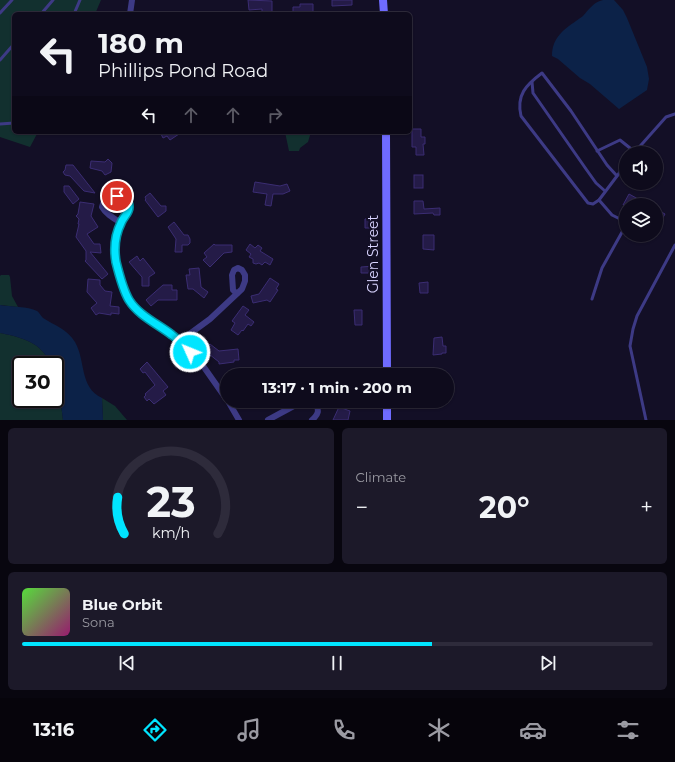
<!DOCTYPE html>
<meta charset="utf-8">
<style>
body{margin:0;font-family:Montserrat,sans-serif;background:#1c1929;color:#f1f3f6;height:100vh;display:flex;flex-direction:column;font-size:15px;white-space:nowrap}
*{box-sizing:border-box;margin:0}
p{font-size:13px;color:#9b9ba3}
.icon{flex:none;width:22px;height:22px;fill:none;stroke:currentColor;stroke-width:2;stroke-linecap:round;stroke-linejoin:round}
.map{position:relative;height:420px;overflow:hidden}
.side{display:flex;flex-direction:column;gap:8px;padding:8px;background:#08060f;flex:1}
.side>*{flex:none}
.guide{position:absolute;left:12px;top:12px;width:400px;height:122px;border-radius:6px;box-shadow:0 1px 3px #0004,0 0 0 1px #2e2b3b;background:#0e0b1c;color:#f1f3f6;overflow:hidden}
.fabs{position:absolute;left:619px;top:146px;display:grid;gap:8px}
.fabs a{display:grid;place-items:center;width:44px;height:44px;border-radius:50%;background:#0e0b1c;box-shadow:0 1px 3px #0004,0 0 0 1px #2e2b3b;font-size:20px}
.speed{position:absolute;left:12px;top:356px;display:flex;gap:8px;font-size:20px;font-weight:700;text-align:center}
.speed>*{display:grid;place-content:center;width:52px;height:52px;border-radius:50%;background:#0e0b1c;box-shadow:0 1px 3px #0004,0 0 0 1px #2e2b3b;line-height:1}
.speed .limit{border:2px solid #111;border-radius:6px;background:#fff;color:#111}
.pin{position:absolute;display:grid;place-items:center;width:34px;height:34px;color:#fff;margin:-17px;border:2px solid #fff;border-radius:50%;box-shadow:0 1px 4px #0007}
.me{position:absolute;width:44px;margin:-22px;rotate:314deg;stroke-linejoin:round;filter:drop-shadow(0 0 3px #0008)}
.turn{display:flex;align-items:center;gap:14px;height:84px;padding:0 20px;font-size:18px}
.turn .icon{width:52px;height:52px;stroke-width:2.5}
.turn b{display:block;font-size:28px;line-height:34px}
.lanes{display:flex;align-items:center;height:38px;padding:0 20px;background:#0003;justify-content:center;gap:20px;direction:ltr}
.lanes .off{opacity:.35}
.big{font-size:30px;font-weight:700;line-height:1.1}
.side .widget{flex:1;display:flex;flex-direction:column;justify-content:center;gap:6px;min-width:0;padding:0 14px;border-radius:6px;background:#1c1929}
.side .dial{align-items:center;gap:0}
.dial svg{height:104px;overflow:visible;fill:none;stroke:#2e2b3b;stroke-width:7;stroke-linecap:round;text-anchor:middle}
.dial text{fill:#f1f3f6;stroke:none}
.song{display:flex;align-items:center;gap:12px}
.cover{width:48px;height:48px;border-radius:6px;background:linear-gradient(135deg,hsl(110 70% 55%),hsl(320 70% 35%))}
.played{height:4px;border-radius:2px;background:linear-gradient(90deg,#00e5ff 65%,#2e2b3b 65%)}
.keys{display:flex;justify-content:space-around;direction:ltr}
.heat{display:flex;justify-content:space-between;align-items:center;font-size:22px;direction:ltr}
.side .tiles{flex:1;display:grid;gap:8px;grid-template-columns:1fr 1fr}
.widget:last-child{grid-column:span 2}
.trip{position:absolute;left:220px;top:368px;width:234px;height:40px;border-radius:20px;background:#0e0b1c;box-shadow:0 1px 3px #0004,0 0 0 1px #2e2b3b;font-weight:700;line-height:40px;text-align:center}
.tab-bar{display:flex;height:64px;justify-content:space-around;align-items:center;background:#06040b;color:#9b9ba3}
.tab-bar .icon{width:28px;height:28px}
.tab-bar .active{color:#00e5ff}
.tab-bar b{font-size:18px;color:#f1f3f6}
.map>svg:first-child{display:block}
</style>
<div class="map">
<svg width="675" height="420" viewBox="0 0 675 420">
<rect width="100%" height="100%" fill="#130f26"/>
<!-- green -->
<g fill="#12302f">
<polygon points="0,0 101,0 95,14 14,14 14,132 38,132 30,147 0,137"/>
<polygon points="285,132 311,132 308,142 300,148 299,151 289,151"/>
<polygon points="1,275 9,275 10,277 12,296 18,307 0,305 0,276"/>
<path d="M0 333C15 336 34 340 44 353 47 356 48 361 50 365H21V399H55V380L60 396 63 420H0Z"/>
<polygon points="102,398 115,406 127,420 103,420"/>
</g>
<!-- water -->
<g fill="#0c2248">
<path d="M603 0H614L623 10 627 18 647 67 649 79 647 90 619 109 590 84 580 78 558 59 552 56C552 38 563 30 576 21 578 19 581 18 583 16 589 9 594 2 603 0Z"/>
<path d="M0 305C10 307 28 306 37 311 39 312 41 316 43 318 54 325 67 329 75 342 86 361 79 387 102 398L103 420H63L60 396 55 380V365H50C48 361 47 356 44 353 34 340 15 336 0 333Z"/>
</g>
<!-- building -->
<g fill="#241b47" stroke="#3b2d73">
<polygon points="248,0 272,1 272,13 262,13 262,9 249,10"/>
<polygon points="332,0 352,0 352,5 332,6"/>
<polygon points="300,4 313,4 313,14 293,14 293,7 300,7"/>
<polygon points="412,129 421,129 421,137 425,137 425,144 423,144 424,155 416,155 416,147 412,147"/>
<polygon points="160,132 182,132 170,140 167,136 163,138"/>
<polygon points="108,159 112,163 111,172 105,175 102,171 90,168 91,161 105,162"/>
<polygon points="66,165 73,165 95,193 84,191 70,176 65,175 63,172 65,170"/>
<rect x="414" y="175" width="9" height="13"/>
<polygon points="255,182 280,186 287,184 290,191 283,194 273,194 271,206 265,205 267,194 253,192"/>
<polygon points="64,186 69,186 79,199 73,204 64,192"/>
<polygon points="150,193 161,206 166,206 166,211 158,217 145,200 146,199 145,197"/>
<polygon points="629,194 649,205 623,205"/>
<polygon points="414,201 423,201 424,209 440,208 440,215 434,215 433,213 414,214"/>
<polygon points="80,202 94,204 91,216 98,227 87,234 94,244 100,244 101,253 90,252 108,274 102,279 85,261 86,260 86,251 76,237 79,224 78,224 79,219 76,216 78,214"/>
<polygon points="656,209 665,214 656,230"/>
<polygon points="375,218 376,228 365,228 365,219"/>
<polygon points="174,222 184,235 188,235 190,239 190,243 188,245 182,245 182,252 175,252 176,239 168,227"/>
<polygon points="423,235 434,235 434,250 423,249"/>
<polygon points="214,244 215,245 232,245 232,252 224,253 210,267 203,260 207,257 204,253"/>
<polygon points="250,244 255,248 258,245 262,248 260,251 273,259 270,265 265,262 262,265 259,263 256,264 253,263 253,259 249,257 251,254 246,250"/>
<polygon points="137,256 140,261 143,258 155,273 149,277 149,286 142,286 142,277 129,262"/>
<polygon points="375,266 376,273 361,273 361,267"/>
<polygon points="199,268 201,287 208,292 204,298 193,289 188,289 186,275 190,275 189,269"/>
<polygon points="270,278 279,284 276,289 278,290 270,302 267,300 253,303 251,296 259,294"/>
<polygon points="88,279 100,280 100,285 105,291 112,292 110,306 119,307 119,314 111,313 111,315 99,313 96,315 91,308 97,303 87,292"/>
<polygon points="428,282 428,293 420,293 419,283"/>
<polygon points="163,285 172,285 172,290 177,290 177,300 158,300 151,306 146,300"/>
<polygon points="243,306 249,310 245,315 254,322 251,326 248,324 243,331 242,330 238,335 231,330 235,323 232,321"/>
<polygon points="354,310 362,310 362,325 355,325"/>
<polygon points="442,337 443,346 446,346 446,353 442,353 442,354 433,355 434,338"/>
<polygon points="210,344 219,351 238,349 239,360 234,360 234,362 219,364 219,362 204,350"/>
<polygon points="147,362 168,387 163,391 166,395 154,404 149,399 147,401 144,397 146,395 145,394 155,385 145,372 143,373 140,369"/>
<polygon points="339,407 350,411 348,420 333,420"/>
</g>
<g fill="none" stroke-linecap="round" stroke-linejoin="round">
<!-- lane -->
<g stroke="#3d3a85" stroke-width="3">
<polyline points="0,13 12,0"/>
<polyline points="41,14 53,0"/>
<polyline points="74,14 80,0"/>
<polyline points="0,60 14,44"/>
<polyline points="532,82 533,93 586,169 596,183 605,191"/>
<polyline points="0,124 14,123"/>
<polyline points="597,151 620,140 635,152"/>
<polyline points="634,153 666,117 675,114"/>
<polyline points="626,164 599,200 612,215 626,222"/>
<path d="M599 200 593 204 588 203 521 116C516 95 526 85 542 73L571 111 607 165 617 176"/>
<polyline points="592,299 602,268 626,225"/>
<polyline points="646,420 630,346 633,329 637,316 675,245"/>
</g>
<!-- street -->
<g stroke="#3d3a85" stroke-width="6">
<polyline points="130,14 132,0"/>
<path d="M121 223C113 218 106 214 102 207L104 200 112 196H117L125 198 129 202V208L121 223 115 248 116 262 125 293 130 301 149 320 180 341 201 363 227 400"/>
<polyline points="180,341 210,319 242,289 245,281 245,275 242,270 238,268 234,270 232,275 233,290 237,294"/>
<polyline points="228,401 239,420"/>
<polyline points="268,420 303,401"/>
<path d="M312 420C319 414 319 411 316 402L314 401"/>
</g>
<!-- secondary -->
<g stroke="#6f6bff" stroke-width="8">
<polyline points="383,0 384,14"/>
<polyline points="386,132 387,375"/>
<polyline points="387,420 387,401"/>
</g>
</g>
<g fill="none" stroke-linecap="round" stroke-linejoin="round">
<!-- route casing -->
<g stroke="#0095a6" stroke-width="10">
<path id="route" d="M117 196C123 197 129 199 129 207 129 213 123 217 121 223 115 235 114 250 116 262 119 274 123 290 129 300 139 316 158 324 172 335 179 340 185 346 190 352"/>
</g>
<!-- route -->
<use href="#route" stroke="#00e5ff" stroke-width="7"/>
</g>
<g text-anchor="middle" stroke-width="4" stroke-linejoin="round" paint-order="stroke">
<!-- street labels -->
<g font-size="14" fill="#d9d4ff" stroke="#130f26">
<text transform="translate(373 254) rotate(-90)" y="5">Glen Street</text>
</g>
</g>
</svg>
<div class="fabs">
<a><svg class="icon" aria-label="sound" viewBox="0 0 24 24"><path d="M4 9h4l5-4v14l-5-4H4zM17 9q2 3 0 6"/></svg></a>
<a><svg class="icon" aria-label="layers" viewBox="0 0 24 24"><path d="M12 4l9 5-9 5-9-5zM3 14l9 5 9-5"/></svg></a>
</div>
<div class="speed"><div class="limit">30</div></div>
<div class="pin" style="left:117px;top:196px;background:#d93025"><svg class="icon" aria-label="arrive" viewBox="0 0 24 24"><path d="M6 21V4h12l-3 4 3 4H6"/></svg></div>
<svg class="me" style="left:190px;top:352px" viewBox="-20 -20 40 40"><circle r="17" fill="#00e5ff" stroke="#fff" stroke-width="3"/><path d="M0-11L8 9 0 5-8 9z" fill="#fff"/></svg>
<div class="trip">13:17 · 1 min · 200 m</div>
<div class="guide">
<div class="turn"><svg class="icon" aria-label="left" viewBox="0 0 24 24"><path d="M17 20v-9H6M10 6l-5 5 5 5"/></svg><div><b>180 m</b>Phillips Pond Road</div></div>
<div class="lanes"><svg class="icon" aria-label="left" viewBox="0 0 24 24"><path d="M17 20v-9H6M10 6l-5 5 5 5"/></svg><svg class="icon off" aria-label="ahead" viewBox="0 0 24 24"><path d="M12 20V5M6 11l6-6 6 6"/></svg><svg class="icon off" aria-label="ahead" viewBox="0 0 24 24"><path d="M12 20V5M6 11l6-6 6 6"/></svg><svg class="icon off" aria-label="right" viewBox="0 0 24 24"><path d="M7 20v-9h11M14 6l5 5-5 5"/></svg></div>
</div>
</div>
<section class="side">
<div class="tiles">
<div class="widget dial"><svg viewBox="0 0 100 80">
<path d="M14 69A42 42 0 1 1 86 69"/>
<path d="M14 69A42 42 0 0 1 9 41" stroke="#00e5ff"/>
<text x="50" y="56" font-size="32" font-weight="700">23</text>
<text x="50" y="72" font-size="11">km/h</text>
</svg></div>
<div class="widget"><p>Climate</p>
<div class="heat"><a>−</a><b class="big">20°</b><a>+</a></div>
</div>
<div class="widget">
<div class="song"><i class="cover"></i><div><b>Blue Orbit</b><p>Sona</p></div></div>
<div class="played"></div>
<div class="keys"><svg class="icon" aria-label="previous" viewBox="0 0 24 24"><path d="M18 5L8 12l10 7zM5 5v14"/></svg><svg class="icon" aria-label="pause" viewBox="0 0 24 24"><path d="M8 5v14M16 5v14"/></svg><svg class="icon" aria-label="next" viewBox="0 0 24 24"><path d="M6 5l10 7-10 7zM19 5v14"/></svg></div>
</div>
</div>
</section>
<nav class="tab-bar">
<b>13:16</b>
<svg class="icon active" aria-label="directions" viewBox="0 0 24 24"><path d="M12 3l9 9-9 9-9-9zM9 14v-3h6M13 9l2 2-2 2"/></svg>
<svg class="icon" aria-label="music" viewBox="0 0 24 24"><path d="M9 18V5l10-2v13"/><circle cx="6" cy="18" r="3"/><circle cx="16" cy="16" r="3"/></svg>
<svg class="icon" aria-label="phone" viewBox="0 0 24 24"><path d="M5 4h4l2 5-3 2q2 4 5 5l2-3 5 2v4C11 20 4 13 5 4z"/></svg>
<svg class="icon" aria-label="climate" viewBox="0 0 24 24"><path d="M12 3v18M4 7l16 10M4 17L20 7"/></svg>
<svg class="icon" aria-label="car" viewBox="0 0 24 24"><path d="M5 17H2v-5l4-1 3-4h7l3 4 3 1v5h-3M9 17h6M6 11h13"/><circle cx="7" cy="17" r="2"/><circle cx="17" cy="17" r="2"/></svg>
<svg class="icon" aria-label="filters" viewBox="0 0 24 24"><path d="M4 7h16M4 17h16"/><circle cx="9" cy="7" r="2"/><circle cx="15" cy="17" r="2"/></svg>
</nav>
